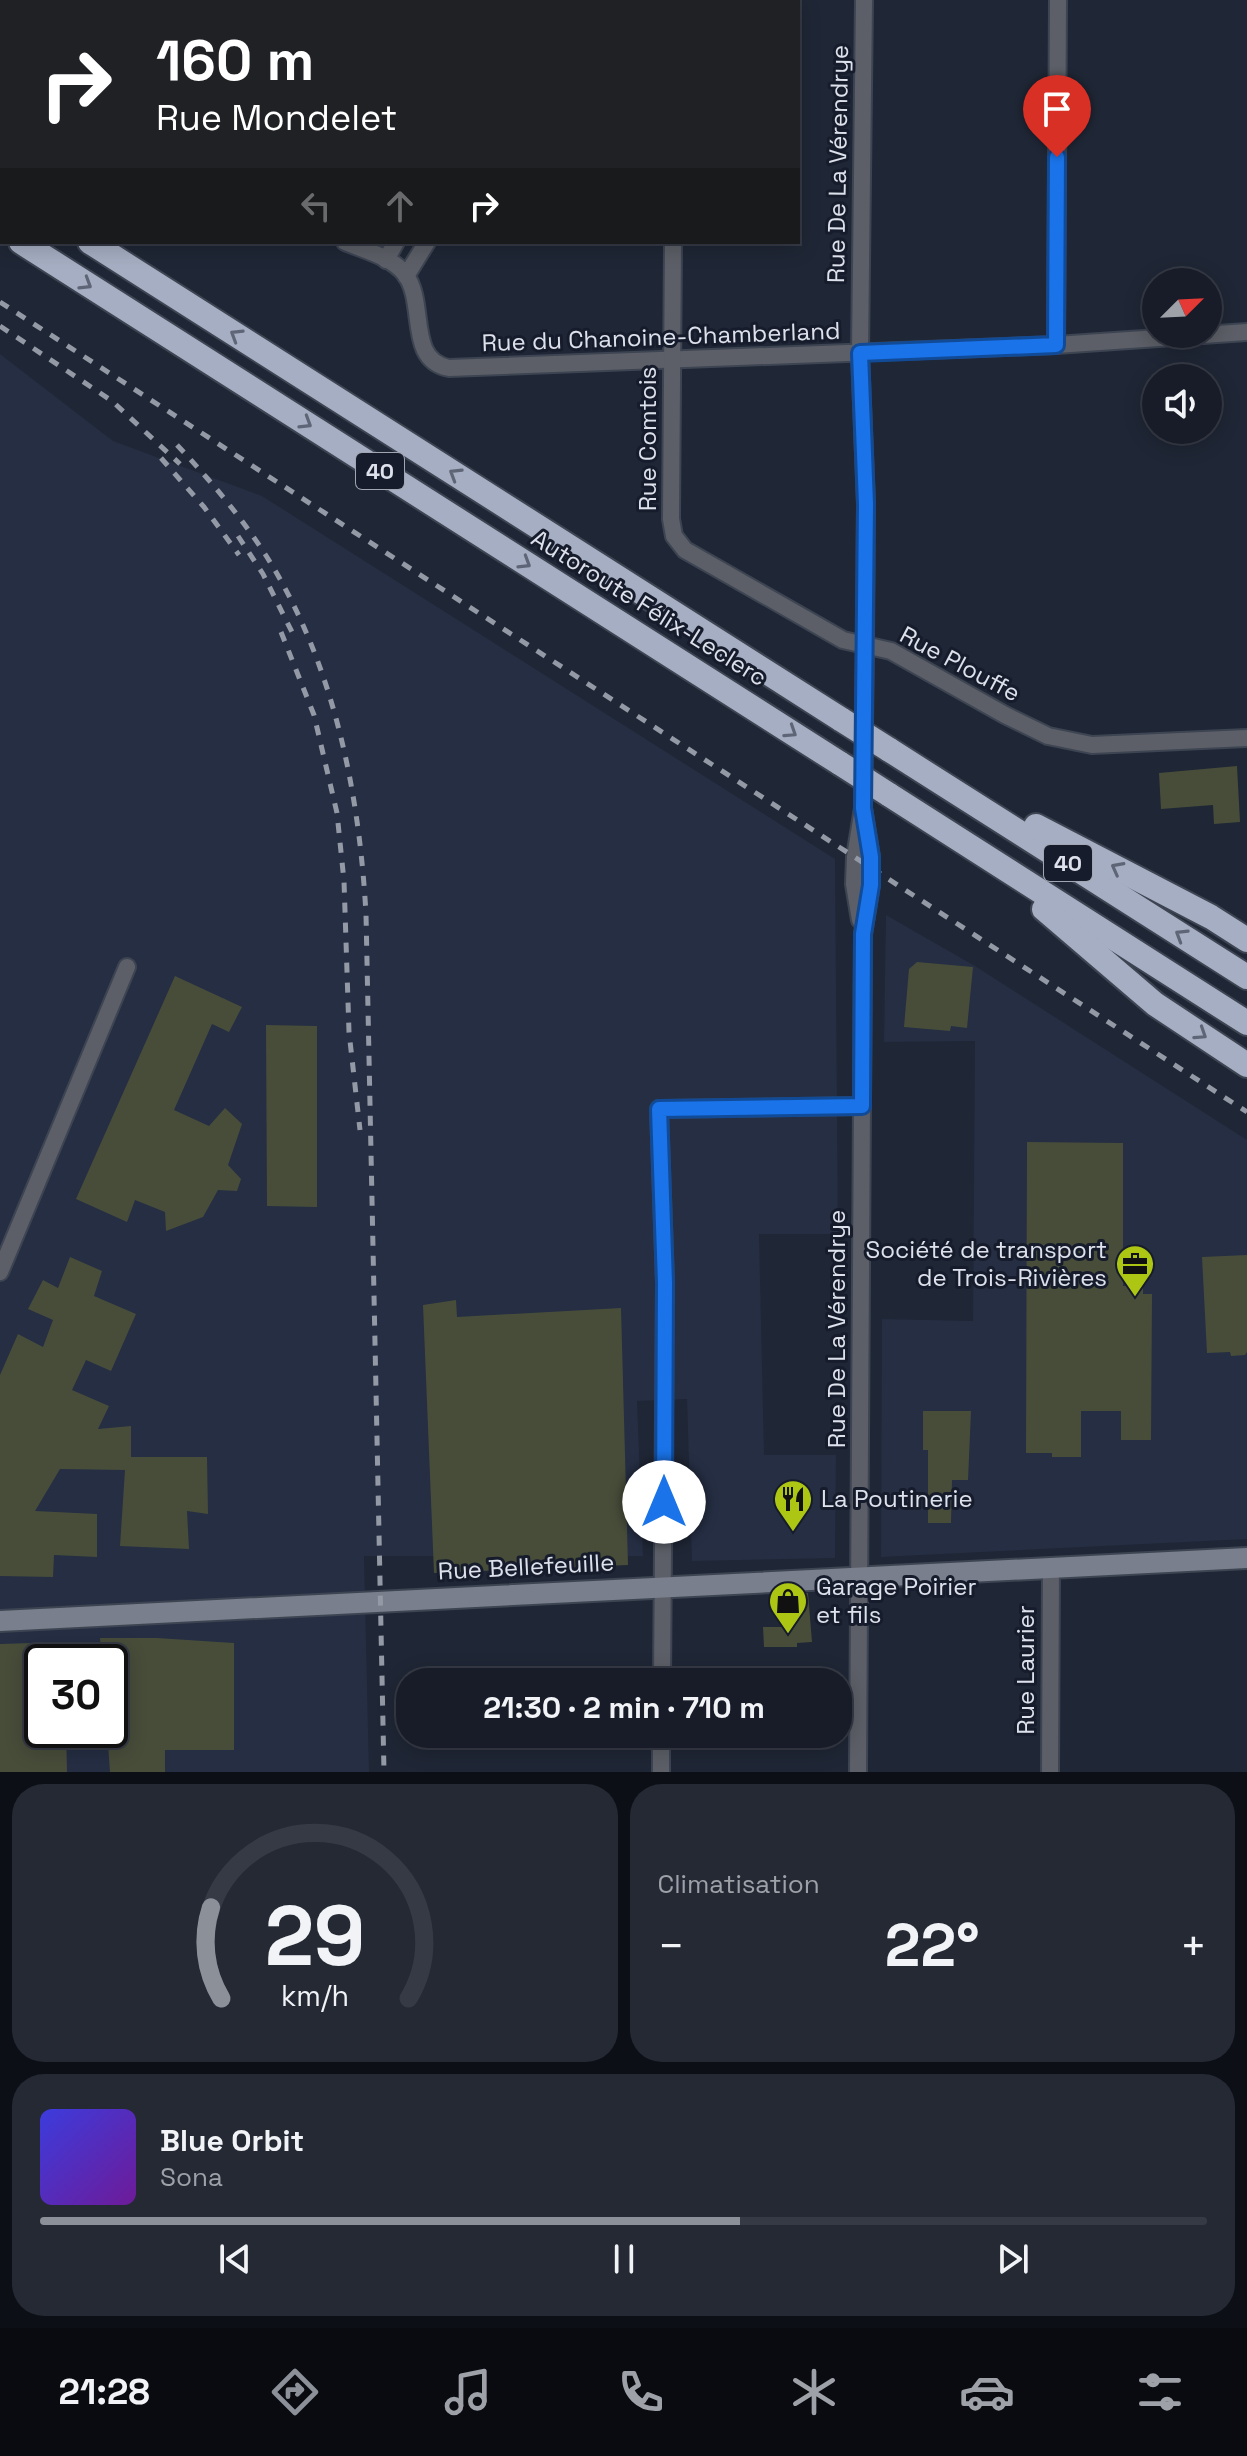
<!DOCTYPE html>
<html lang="fr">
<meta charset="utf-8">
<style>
body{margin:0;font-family:"Space Grotesk",sans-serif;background:#242934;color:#f1f3f6;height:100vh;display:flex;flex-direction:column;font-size:30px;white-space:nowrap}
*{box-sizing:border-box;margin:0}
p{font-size:26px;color:#9ea1a8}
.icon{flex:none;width:44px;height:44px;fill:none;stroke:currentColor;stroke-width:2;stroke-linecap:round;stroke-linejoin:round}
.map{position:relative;height:1772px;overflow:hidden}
.sheet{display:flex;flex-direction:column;gap:12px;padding:12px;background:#0d0f16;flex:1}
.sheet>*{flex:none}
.top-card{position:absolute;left:0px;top:0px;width:800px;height:244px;box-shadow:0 4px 20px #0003,0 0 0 2px #363a45;background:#202124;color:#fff;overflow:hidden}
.needle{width:52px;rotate:66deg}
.buttons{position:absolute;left:1142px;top:268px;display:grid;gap:16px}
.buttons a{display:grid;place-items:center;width:80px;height:80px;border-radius:50%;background:#171c28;box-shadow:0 4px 20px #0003,0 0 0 2px #363a45;font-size:40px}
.speed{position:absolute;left:24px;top:1644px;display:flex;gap:16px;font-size:40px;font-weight:700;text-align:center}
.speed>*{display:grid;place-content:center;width:104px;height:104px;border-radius:50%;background:#171c28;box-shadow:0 4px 20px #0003,0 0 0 2px #363a45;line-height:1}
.speed .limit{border:4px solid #111;border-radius:12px;background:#fff;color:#111}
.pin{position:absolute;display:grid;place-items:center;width:68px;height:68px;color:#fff;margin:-82px -34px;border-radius:50% 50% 50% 0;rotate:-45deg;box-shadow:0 0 8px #0007}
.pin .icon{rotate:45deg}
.me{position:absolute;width:88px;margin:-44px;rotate:0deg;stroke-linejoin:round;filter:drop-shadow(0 0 6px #0008)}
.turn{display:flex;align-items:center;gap:28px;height:168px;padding:0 24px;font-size:36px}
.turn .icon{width:104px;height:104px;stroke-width:2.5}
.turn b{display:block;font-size:56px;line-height:68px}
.lanes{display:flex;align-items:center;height:76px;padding:0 24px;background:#0003;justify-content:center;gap:40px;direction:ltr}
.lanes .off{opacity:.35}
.big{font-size:60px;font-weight:600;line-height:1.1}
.sheet .tile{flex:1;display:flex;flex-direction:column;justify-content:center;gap:12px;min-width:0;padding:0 28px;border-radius:32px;background:#242934}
.sheet .dial{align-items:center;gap:0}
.dial svg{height:208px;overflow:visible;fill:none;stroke:#363a45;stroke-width:7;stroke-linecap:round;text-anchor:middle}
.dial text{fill:#f1f3f6;stroke:none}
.song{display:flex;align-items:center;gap:24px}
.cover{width:96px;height:96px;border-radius:12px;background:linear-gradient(135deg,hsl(240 70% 55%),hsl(280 70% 35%))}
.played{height:8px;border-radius:4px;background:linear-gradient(90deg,#8c9099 60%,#363a45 60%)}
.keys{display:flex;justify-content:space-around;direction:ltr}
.heat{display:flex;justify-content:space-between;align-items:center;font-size:44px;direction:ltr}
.sheet .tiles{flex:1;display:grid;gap:12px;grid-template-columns:1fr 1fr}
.tile:last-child{grid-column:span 2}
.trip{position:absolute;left:396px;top:1668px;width:456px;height:80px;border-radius:32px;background:#171c28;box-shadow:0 4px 20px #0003,0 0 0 2px #363a45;font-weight:600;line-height:80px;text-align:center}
.tabs{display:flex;height:128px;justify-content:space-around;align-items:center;background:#090b10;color:#9ea1a8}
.tabs .icon{width:56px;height:56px}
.tabs .active{color:#8c9099}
.tabs b{font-size:36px;color:#f1f3f6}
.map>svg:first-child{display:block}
</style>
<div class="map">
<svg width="1247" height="1772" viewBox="0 0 1247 1772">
<rect width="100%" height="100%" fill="#1f2635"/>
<!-- built -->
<g fill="#252e43" fill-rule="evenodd">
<path d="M0 354 113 441 262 496 835 859 838 1234H759L764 1455H836L835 1558 692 1561 687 1399 637 1401 643 1556H364L369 1772H0ZM42 1662H110V1730H42Z"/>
<polygon points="886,915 975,966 1247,1140 1247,1539 881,1557 882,1319 973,1321 975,1041 884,1042"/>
</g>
<!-- building -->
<g fill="#484d3a">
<polygon points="1237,766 1240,822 1214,824 1213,805 1161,809 1159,773"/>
<polygon points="917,962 973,967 967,1028 951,1026 950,1031 904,1027 909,969"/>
<polygon points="175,976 242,1007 229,1032 212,1024 174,1110 209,1126 225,1108 242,1124 228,1165 241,1179 237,1191 218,1190 203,1217 166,1231 165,1212 135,1200 127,1222 76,1199"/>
<polygon points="266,1025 317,1026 317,1207 267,1206"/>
<polygon points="1027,1142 1123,1143 1123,1286 1143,1286 1143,1294 1152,1294 1151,1440 1121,1440 1121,1411 1081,1411 1081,1457 1052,1457 1052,1453 1026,1453"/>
<polygon points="1247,1255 1247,1352 1245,1355 1231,1356 1230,1352 1207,1353 1202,1257"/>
<polygon points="70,1257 102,1271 94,1296 136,1314 111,1371 86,1360 72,1390 109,1406 98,1429 131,1426 131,1457 207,1457 208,1514 187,1511 189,1549 120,1546 125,1470 60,1469 35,1511 97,1514 97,1557 54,1555 53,1577 0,1576 0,1375 18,1334 43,1347 53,1320 28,1309 43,1280 58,1288"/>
<polygon points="456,1300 457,1317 621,1308 628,1565 434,1573 423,1305"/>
<polygon points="923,1411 971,1411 968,1480 952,1480 951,1523 928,1523 928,1450 923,1450"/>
<polygon points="808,1593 812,1642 797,1643 797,1647 764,1647 763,1627 790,1627 789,1594"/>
<polygon points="100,1638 157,1638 234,1643 234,1750 165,1750 165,1772 110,1772 107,1730 110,1730 110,1662 102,1662"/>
<polygon points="63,1642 63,1662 42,1662 42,1730 66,1730 67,1772 0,1772 0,1644"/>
</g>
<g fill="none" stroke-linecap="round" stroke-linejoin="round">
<!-- minor casing -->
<g stroke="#3d4452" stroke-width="20">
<g id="minor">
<polyline points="88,2 89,0"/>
<polyline points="298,2 299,0"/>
<polyline points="494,2 495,0"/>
<polyline points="529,2 529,0"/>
<polyline points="675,2 675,0"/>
<polyline points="0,101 2,102"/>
<path d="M345 242C364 250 392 257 405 274 427 303 406 360 449 368L1056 345 1247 332"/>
<polyline points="673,242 671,519 674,536 685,550 843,640 891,651 1005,715 1048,736 1092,745 1247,738"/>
<polyline points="386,260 396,242"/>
<polyline points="406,276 427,242"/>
<polyline points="1056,345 1058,0"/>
<polyline points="860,920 854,884 855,857 863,808 865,645 866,504 860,353 864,0"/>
<polyline points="0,1272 127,967"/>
<polyline points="662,1682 665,1283 659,1109 862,1106"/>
<polyline points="661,1772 661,1734"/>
<polyline points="858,1772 863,934 871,885 871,857 863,808"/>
<polyline points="1050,1772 1051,1567"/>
</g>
</g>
<!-- secondary casing -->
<g stroke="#3d4452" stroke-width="24">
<polyline id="secondary" points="0,1621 1247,1558"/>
</g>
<!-- motorway casing -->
<g stroke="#3d4452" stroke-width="28">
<g id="motorway">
<polyline points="0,185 2,186"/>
<polyline points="0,229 2,230"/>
<polyline points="21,242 841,764"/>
<polyline points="90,242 842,720"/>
<polyline points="888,749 1247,977"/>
<polyline points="888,794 1247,1023"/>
<polyline points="1036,826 1211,917 1247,940"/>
<polyline points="1044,909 1155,1004 1247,1065"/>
</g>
</g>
<!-- minor -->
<use href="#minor" stroke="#5c5f67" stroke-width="16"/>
<!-- secondary -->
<use href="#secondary" stroke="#797f8c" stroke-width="20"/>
<!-- motorway -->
<use href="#motorway" stroke="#a5aec2" stroke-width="24"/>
<!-- rail -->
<g stroke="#9499a6" stroke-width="5" stroke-dasharray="10 10" stroke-linecap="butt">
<polyline points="0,302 1247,1112"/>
<polyline points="0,326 112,401 180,464"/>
<path d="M177 445C209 479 239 514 265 554 333 661 359 789 366 914L384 1772"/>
<polyline points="161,458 204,507 239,555"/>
<polyline points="238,536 263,574 296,640"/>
<polyline points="281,632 314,715 337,813 344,881 349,1032 360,1130"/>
</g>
<!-- motorway-bridge casing -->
<g stroke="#3d4452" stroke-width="28" stroke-linecap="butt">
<g id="motorway-bridge">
<polyline points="842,720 888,749"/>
<polyline points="841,764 888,794"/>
</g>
</g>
<!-- motorway-bridge -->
<use href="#motorway-bridge" stroke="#a5aec2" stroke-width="24"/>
</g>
<!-- one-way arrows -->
<defs><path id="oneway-chevron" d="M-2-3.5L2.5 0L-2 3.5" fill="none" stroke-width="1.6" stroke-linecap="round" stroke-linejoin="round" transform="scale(2)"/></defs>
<g stroke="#5e6576">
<use href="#oneway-chevron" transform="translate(86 284) rotate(32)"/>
<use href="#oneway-chevron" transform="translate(236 335) rotate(-148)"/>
<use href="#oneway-chevron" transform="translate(306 423) rotate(32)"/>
<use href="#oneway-chevron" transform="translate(455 474) rotate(-148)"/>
<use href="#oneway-chevron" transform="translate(525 563) rotate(32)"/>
<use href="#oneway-chevron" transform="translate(791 732) rotate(33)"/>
<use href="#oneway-chevron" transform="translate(1117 868) rotate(-152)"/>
<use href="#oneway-chevron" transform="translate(1181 935) rotate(-148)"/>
<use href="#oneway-chevron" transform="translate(1201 1034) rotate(33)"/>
</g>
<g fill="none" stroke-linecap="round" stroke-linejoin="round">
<!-- route casing -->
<g stroke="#114b97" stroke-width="20">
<polyline id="route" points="664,1502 665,1283 659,1109 862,1106 863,934 871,885 871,857 863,808 866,504 860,353 1056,345 1057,157"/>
</g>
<!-- route -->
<use href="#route" stroke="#1a73e8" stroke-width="14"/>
</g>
<!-- icons -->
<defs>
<g id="office-pin" transform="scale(2)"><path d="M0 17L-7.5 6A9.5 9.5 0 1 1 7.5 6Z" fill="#acc613" stroke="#161c2b"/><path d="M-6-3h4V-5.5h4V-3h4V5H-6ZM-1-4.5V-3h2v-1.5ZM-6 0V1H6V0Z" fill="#111"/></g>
<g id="restaurant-pin" transform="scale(2)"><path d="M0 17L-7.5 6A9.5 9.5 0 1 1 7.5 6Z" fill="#acc613" stroke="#161c2b"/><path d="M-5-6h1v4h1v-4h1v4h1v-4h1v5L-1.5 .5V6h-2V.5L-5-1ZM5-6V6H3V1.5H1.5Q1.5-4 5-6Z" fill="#111"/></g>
<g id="shop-pin" transform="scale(2)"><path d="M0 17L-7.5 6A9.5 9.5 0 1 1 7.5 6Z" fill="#acc613" stroke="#161c2b"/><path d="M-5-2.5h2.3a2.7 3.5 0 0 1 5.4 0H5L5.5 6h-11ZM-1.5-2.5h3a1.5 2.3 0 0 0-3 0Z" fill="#111"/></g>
</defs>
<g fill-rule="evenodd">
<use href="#office-pin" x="1135" y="1264"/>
<use href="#restaurant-pin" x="793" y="1499"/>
<use href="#shop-pin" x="788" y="1601"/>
</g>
<g text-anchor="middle" stroke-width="6" stroke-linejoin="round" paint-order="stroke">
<!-- shield labels -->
<g fill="#161c2b" stroke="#a1a6b2" stroke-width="2">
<rect x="356" y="453" width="48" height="36" rx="6"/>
<rect x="1044" y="845" width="48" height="36" rx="6"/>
</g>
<g font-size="22" font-weight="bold" fill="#dde1ec">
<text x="380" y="479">40</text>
<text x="1068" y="871">40</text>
</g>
<!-- street labels -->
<g font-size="24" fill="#dde1ec" stroke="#161c2b">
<text transform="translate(838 164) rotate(-89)" y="8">Rue De La Vérendrye</text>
<text transform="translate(661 337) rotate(-2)" y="8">Rue du Chanoine-Chamberland</text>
<text transform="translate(648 439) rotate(-90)" y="8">Rue Comtois</text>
<text transform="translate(649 608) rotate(32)" y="8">Autoroute Félix-Leclerc</text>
<text transform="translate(960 664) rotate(28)" y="8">Rue Plouffe</text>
<text transform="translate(837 1329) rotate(-90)" y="8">Rue De La Vérendrye</text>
<text transform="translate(526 1567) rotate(-3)" y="8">Rue Bellefeuille</text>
<text transform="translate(1026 1670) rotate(-90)" y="8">Rue Laurier</text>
</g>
<!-- poi labels -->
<g font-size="24" fill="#dde1ec" stroke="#161c2b" text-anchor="start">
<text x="1107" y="1258" text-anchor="end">Société de transport<tspan x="1107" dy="28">de Trois-Rivières</tspan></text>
<text x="821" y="1507">La Poutinerie</text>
<text x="816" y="1595">Garage Poirier<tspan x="816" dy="28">et fils</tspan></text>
</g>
</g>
</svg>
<div class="buttons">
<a><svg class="needle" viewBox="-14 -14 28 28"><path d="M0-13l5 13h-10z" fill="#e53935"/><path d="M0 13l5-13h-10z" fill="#9ea1a8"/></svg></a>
<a><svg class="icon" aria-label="sound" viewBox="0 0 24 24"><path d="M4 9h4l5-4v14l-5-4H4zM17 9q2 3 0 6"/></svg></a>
</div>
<div class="speed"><div class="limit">30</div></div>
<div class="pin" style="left:1057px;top:157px;background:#d93025"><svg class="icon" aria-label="arrive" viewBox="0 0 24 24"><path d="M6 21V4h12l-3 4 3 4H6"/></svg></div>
<svg class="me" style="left:664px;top:1502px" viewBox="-20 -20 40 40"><circle r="19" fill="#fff"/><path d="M0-13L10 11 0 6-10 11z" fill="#1a73e8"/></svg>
<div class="trip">21:30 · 2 min · 710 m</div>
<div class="top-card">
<div class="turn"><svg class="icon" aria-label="right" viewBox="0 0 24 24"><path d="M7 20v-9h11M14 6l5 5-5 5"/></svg><div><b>160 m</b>Rue Mondelet</div></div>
<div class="lanes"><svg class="icon off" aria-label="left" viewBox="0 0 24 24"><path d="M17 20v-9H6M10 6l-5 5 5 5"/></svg><svg class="icon off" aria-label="ahead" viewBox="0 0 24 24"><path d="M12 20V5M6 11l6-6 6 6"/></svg><svg class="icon" aria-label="right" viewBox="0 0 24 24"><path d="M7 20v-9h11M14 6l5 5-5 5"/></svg></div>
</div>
</div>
<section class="sheet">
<div class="tiles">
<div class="tile dial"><svg viewBox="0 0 100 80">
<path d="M14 69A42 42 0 1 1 86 69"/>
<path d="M14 69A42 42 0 0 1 10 34" stroke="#8c9099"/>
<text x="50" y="56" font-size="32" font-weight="700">29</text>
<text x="50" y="72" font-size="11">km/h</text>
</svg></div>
<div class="tile"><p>Climatisation</p>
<div class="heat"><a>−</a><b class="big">22°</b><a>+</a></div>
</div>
<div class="tile">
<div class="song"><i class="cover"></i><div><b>Blue Orbit</b><p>Sona</p></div></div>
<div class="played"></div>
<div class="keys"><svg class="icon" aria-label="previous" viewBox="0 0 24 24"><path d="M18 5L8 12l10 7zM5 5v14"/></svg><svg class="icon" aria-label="pause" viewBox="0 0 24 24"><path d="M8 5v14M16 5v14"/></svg><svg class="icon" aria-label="next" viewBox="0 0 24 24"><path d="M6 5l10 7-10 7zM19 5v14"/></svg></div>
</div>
</div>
</section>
<nav class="tabs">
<b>21:28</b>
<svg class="icon active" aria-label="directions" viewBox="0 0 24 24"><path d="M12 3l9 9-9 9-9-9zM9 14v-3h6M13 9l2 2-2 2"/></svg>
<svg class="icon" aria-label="music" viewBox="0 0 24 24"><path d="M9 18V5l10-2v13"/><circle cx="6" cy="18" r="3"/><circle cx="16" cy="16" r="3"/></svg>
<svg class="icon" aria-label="phone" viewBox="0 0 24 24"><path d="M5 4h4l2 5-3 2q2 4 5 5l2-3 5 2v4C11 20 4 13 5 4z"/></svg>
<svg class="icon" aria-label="climate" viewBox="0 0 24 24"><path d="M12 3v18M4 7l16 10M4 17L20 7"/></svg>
<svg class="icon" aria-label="car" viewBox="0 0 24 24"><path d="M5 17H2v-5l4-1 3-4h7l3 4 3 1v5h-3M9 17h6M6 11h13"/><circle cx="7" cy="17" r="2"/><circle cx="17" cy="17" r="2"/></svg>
<svg class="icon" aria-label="filters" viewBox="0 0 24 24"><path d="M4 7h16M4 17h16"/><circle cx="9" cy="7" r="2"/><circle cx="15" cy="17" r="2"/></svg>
</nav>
